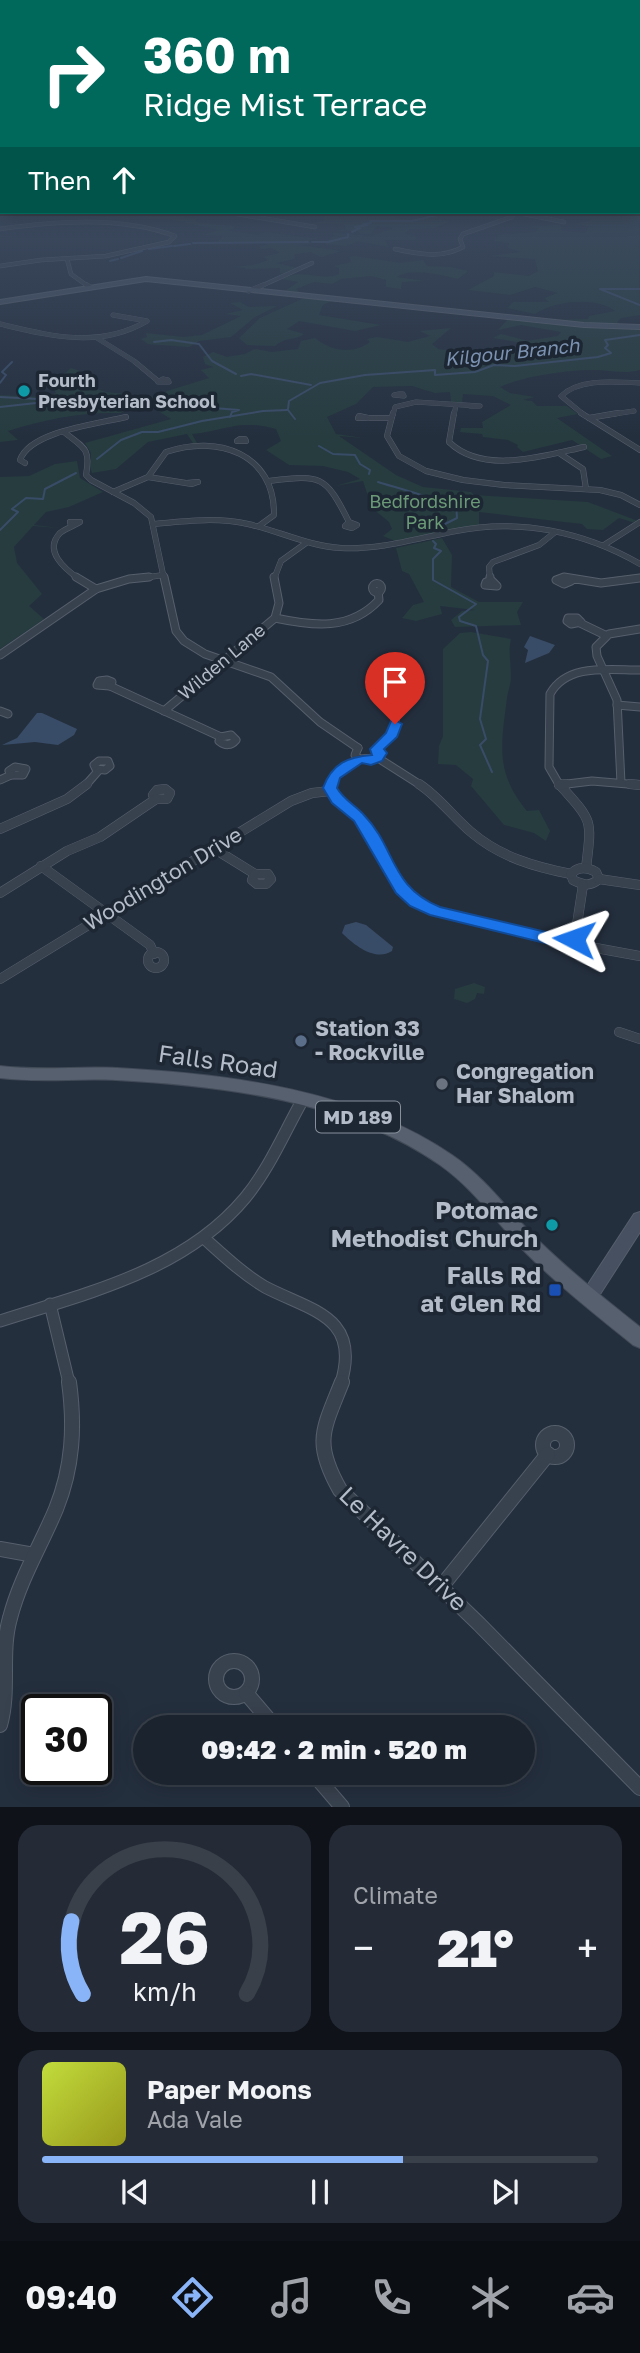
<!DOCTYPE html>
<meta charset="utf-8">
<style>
body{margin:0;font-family:"Golos Text",sans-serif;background:#242b36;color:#f1f3f6;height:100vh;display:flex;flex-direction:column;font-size:26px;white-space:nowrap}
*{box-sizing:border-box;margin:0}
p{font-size:23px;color:#a0a4aa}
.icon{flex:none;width:38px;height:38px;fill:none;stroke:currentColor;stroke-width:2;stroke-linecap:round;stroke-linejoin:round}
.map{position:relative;height:1807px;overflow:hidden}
.drawer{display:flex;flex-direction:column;gap:18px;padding:18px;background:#0f1319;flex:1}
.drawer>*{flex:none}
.top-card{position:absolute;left:0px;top:0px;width:640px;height:214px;box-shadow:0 4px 18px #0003,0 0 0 2px #39404a;background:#00695c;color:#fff;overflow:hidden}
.speed{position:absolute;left:21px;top:1694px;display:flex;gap:14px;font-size:35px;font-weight:700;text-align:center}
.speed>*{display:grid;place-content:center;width:91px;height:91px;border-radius:50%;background:#1b232e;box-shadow:0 4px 18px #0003,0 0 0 2px #39404a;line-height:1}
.speed .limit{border:4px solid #111;border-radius:10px;background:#fff;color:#111}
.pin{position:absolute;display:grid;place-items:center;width:60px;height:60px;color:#fff;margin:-72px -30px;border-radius:50% 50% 50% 0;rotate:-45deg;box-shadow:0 0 7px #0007}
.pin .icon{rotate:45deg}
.me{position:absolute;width:77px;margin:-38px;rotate:274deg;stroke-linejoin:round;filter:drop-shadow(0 0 5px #0008)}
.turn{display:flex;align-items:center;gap:24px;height:147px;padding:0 28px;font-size:32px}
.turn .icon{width:91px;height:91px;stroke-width:2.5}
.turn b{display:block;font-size:49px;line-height:60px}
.then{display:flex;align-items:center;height:66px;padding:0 28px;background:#0003;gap:14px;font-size:26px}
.big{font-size:52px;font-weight:800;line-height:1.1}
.drawer .card{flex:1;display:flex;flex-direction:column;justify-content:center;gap:10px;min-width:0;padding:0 24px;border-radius:21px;background:#242b36}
.drawer .dial{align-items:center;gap:0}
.dial svg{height:182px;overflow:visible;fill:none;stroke:#39404a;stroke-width:7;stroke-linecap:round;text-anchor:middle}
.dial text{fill:#f1f3f6;stroke:none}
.song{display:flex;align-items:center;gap:21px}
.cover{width:84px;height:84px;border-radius:10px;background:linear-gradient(135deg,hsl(70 70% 55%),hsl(60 70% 35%))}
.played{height:7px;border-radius:4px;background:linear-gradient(90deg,#8ab4f8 65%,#39404a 65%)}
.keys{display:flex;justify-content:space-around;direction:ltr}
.heat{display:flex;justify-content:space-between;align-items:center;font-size:38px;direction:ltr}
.drawer .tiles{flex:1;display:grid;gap:18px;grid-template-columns:1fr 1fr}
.card:last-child{grid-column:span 2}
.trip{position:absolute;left:133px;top:1715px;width:402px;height:70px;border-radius:35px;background:#1b232e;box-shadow:0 4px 18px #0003,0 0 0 2px #39404a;font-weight:800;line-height:70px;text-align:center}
.tab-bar{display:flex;height:112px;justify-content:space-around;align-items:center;background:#0b0e12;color:#a0a4aa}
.tab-bar .icon{width:49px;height:49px}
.tab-bar .active{color:#8ab4f8}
.tab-bar b{font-size:32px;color:#f1f3f6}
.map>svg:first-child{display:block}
</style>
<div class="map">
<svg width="640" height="1807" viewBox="0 0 640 1807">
<rect width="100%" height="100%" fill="#242f3e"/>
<!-- green -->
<g fill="#263c3f">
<path d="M639 188 640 315 621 318 617 322 623 326 549 320 588 319 589 316 615 311C596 296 554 301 535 314L507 308 513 302H549L544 298 558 293 535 287 510 295 468 290 494 276V272L529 276 538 271 535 259 491 256 521 252 508 248 509 243 493 241 498 238 497 235 536 232 538 228 522 227 560 225 562 231 585 233 589 226 576 224 591 220 577 212H639Z"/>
<polygon points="92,212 190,212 183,217 199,218 195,220 199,223 233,226 235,227 229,231 258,235 266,232 311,238 322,237 308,241 311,244 298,245 341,251 321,257 311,252 295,254 294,259 276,263 298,268 284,274 280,273 280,268 245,269 246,268 232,267 253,265 269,260 263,257 280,253 272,248 261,249 259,246 268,245 263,242 217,242 224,236 201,235 218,231 215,229 167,219 148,219 148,216 121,218"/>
<path d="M346 212H411L395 217C412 224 427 214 445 215L436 219 451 221 434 228 411 229 404 233 416 237 415 240H384L389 247 358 241 346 246 325 244 334 236 333 233 371 236 394 228 377 226 371 234H360L358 231H334L346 229 344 224H312L324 220 325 214 341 217 354 214Z"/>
<path d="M354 256 401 263 423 260 427 266 451 267 468 271 458 279C442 275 411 267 397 277L425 281 402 282 401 289 386 287V280L371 276 341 279 332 284 314 282 296 289 303 295 282 293 298 282 281 279C305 267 319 282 339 274V268L334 266 352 262 349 257Z"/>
<path d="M304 298 332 301 323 305 319 315 381 325 355 331 299 321 287 329 304 334C295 341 286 336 275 346L247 345 239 338 260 318Z"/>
<polygon points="240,302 249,307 277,306 255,317 231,337 199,341 189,347 148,344 141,339 147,337 146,333 183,337 202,335 241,316 225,314 243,310 230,303"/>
<path d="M509 318 640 328V370C625 374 613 371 597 370 572 369 523 376 500 387L510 393 535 397 523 400 532 401 537 406H567L578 414 557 418 612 456 601 459 572 440 523 452 517 447 518 445 508 440 483 437 482 434 460 432 461 428H483L482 422 511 405 493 396 463 394 462 403 451 402 450 392 435 393 412 386 373 387 356 404 327 417 336 434 364 438 339 436 396 475 423 487 471 492 474 495 588 502 638 521 635 523 619 518 603 530 587 529 582 524 479 512V526L395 541 383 536 392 529 389 522 372 508 363 481 335 486 360 479 348 472 323 466 289 465 266 450 281 441 276 429C238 419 228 430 192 434L197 443H193L187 434 148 442 116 469 92 473 90 467 91 453 85 443 171 419 158 411 162 409 158 404 129 407 121 413C81 412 46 419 8 431L18 440 0 442V395L44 397 56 393 52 385 71 368 98 377 97 389 106 392 158 397 167 391 209 378 201 370 213 367 205 364 203 357 213 352 227 357 245 354 255 349 272 352 298 349 301 341 315 338C330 351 353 355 370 342L367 339 377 337 408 342 430 336 420 331 451 328 432 344 438 349 474 353 521 348 517 342 493 338 501 334 528 341 558 336 561 332 521 325 498 330Z"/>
<polygon points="77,461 80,478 103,492 69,507 46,512 34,525 60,528 33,526 14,547 17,563 42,594 29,606 44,619 0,649 0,477 29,476 55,464"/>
<polygon points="442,538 452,555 451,587 479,602 523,602 517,612 521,625 455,627 451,620 462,611 475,610 440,606 442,614 416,621 402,618 413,605 424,602 409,574 402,571 396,548"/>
<path d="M471 632 511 639C508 652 511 663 511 677 511 684 508 691 507 698 501 746 495 772 527 811L539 810 550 831 546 841 534 833 504 825 471 786 473 779 456 765 438 764 439 746 443 736V649L460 633Z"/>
<polygon points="474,983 485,987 484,994 477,993 475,999 467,1003 454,999 455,989"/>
</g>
<!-- water -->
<g fill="#394c67">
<polygon points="530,636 555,645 549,653 525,663 528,650 524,647"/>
<polygon points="37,713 42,713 77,729 74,735 58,745 35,742 2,745 17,738"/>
<path d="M356 922 366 925 393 947 392 951C375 962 354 945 342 933L345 925Z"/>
</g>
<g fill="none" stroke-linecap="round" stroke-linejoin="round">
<!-- stream -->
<g stroke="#394c67" stroke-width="2">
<polyline points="352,232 360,228 355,227 367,225 363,224 371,223 370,221 412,221 437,215"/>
<polyline points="312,242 328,242 348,237 348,234"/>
<polyline points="193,243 308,242"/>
<polyline points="174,246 190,244"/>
<polyline points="149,249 172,246"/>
<polyline points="121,258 142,251"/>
<polyline points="110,261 118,259"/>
<polyline points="640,289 600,289 640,305"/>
<polyline points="154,342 171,340 199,344 212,361 236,374"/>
<polyline points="241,376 251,374 311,385"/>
<polyline points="0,383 6,375 2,372 12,362"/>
<polyline points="0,397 56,400 64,398 125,405 162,404 239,410 232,412 230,417"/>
<polyline points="0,407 54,401"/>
<polyline points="288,409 289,401 320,383 365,375 435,370 435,375 475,372 494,365 515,366 598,357 611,353 605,348 608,345 605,340 640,335"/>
<polyline points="288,410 295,419"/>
<polyline points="319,446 333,454 355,455 360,464 370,470 369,474"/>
<polyline points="97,459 121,440 142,432 158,432 202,421 263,411 287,410"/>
<path d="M378 482C390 486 436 498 441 503H456L457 518 435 529"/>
<polyline points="0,530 18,512 12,509 26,498 43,499 45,489 76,473"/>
<polyline points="433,541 436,544 434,548 441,551 433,559 433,580 476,604 459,617 460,621 476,626 483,655 488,661 480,719 486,739 480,745 492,772"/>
</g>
<!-- street-far6 casing -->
<g stroke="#565f6c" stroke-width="4.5">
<g id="street-far6">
<polyline points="225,212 315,227"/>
<polyline points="423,212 519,213 564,222"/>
<path d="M0 229C56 221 121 216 175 236L169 242 106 256 41 260 0 266"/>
<path d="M395 249C418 254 441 259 463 247L460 239 463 234 512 217 514 212"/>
<polyline points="67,259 71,274 89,287"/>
<polyline points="259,287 312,263"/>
</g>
</g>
<!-- street-far5 casing -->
<g stroke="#565f6c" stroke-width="5">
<g id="street-far5">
<polyline points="87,285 90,287"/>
<polyline points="249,291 263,285"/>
<path d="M0 324C51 336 99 349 147 321L113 315"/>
<polyline points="97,338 134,361 158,381"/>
<polygon points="163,379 168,380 169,382 158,382"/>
<polygon points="399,394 403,394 404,396 394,395"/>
<polyline points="393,415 395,407 416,402 480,406 470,406"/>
<polyline points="454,415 456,405"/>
<path d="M584 415 561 396C580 378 615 382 640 383"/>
<polyline points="607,415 634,411"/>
</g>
</g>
<!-- street-far4 casing -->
<g stroke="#565f6c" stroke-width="6">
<g id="street-far4">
<polyline points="393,413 387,436 399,456 426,471 463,480 504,485 600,490 621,495 640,505"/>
<path d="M454 413 449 442C483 475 543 456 584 447"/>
<polyline points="581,413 640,450"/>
<polygon points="359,416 368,418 358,418"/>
<polyline points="368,418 391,418"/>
<polyline points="589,418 618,413"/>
<path d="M64 432C84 448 91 448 86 475L91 480 134 503 151 517 164 579"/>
<polygon points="240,439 245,439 246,441 237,441"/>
<polyline points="559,453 583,469 586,489"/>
<path d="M25 463 20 460C30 431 98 424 126 417"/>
<polyline points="148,477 192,484 198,482 187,483"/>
<path d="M269 481C321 475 325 474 349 522"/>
<path d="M113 492 148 477 166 452C218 434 275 454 274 515L259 526"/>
<polygon points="349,522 357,525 352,528 345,526"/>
<path d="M153 524C185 521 217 517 248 524 279 531 308 546 341 548 380 550 418 538 456 531 519 518 585 532 640 564"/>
<path d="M71 526 70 522H80C74 526 66 528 60 533 43 551 65 569 79 579"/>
<polyline points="604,545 640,522"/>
<polyline points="133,579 164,575"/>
<polyline points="274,579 281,561 306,543"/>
<polyline points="490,579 489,567 493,562 539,545 554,533"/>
<polyline points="560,579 569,579"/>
</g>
</g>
<!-- street-far3 casing -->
<g stroke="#565f6c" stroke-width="9">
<g id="street-far3">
<polyline points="76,577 96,589"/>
<polyline points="164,577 176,631 184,641 205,654 271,677 320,722 358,748"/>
<polyline points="490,577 490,581"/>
<polygon points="492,581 497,586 485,585 486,582"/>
<polyline points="571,581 564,584 556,580 564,577 601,583 640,578"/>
<circle cx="377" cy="588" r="4.5"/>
<path d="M275 618C313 626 350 631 379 600L378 591"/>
<polygon points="568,618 577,618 581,622 571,624 567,621"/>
<polyline points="580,623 605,635"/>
<polyline points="0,655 96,589 129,579 149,577"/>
<polygon points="392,667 399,669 401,673 393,676 385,673 386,669"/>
<polygon points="107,680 112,682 110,686 97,685 99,681"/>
<polyline points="110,686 221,737"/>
<polyline points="617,705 640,707"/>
<polyline points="0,711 8,714"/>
<polyline points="164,711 275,618 279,603 274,577"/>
<path d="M231 735 236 740C231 746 225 746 219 741L221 737Z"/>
<polyline points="358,748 355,755 359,759 378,758"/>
<polyline points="377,749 394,731 400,674"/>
<polyline points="378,758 422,786"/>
<polygon points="99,761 108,761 110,766 105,770 96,769 94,765"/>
<polygon points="15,767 26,769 23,775 11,775 9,771"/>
<polyline points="0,780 11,775"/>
<polyline points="621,783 617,700 597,656 596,647 609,634 640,629"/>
<polyline points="559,785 592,781 640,785"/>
<polyline points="85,786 99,770"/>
<polyline points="332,786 336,773 359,759"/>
<path d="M560 786 549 767 550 694C567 663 609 670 640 670"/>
</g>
</g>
<!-- street-far2 casing -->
<g stroke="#565f6c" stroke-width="10">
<g id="street-far2">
<path d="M332 784 330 791 333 796C342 805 354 811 361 821 386 855 395 894 436 911L574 944 640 956"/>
<path d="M419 784C439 797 453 817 471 832 500 857 535 867 571 874"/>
<path d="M559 784C593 822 592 818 586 868"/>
<polyline points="630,784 640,785"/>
<polyline points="559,785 566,784"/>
<polygon points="165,789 170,793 167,799 156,799 153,795 157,790"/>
<polyline points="0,829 67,799 87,784"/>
<polyline points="213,848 255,874"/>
<polyline points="41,866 150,945 154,954"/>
<polygon points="255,874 268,874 271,879 266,884 257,884 252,880"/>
<path d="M571 874 573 880C583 885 590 887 599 879"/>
<path d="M571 874C578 866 587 867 596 872L599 879"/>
<polyline points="599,879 640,885"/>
<polyline points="0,893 67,851 100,837 156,799"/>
<polyline points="574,944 583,885"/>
<circle cx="156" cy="960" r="8"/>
<polyline points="0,979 291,801 312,793 330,791"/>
<polyline points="619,1032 640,1039"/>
</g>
</g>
<!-- street-far1 casing -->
<g stroke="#565f6c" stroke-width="13">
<g id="street-far1">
<path d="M205 1239C224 1256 243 1274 265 1287 311 1311 361 1316 341 1383"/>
<polyline points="50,1304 69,1383"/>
<path d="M0 1321C87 1293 184 1271 245 1198 269 1169 284 1133 302 1101"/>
</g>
</g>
<!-- street casing -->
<g stroke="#565f6c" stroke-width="16">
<g id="street">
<path d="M342 1382C323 1430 313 1442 340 1490L479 1624 640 1788"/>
<circle cx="555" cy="1445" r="12"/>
<polyline points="0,1549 34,1555"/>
<polyline points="441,1587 548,1454"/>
<circle cx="234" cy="1679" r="18"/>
<polyline points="246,1693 275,1727"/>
<path d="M0 1725C10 1690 0 1653 10 1618 20 1579 41 1545 56 1509 73 1467 75 1426 69 1382"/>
<polyline points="313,1773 342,1807"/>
</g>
</g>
<!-- secondary casing -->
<g stroke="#565f6c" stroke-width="2">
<g id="secondary">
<polygon points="146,277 584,323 640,325 640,329 584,327 146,281 0,304 0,300"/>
<polygon points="640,1212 640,1232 595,1302 589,1304 583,1302 581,1297 583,1292 634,1214"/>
</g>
</g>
<!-- primary casing -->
<g stroke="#414a57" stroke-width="2">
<g id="primary">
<rect x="0" y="186" width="2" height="3"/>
<path d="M0 1066C39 1071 78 1066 117 1068 230 1074 357 1090 452 1155 486 1178 510 1213 539 1241 571 1272 605 1299 640 1327V1348L633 1345C596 1315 559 1286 525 1252 497 1223 473 1188 440 1165 348 1101 226 1086 116 1080 77 1078 39 1083 0 1078Z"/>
</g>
</g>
<!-- street-far6 -->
<use href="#street-far6" stroke="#38414e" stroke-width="3.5"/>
<!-- street-far5 -->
<use href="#street-far5" stroke="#38414e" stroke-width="4.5"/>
<!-- street-far4 -->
<use href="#street-far4" stroke="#38414e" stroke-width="5"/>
<!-- street-far3 -->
<use href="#street-far3" stroke="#38414e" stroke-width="7"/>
<!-- street-far2 -->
<use href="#street-far2" stroke="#38414e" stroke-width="9"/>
<!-- street-far1 -->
<use href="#street-far1" stroke="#38414e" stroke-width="11"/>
<!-- street -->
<use href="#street" stroke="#38414e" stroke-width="14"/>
<!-- secondary -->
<use href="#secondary" fill="#465061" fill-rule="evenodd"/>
<!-- primary -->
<use href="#primary" fill="#56606e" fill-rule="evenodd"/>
</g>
<!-- sky -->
<linearGradient id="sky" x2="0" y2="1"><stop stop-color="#141a22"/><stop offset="0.42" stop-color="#3f4d63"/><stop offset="1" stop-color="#3f4d63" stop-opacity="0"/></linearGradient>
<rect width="640" height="437" fill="url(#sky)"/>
<!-- route -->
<path fill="#1a73e8" stroke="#114b97" stroke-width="2" d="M395 720 402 724 397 737 384 749 387 753 382 761 371 765 362 763 340 778 337 788C344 800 355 805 364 815 396 848 390 887 440 907L567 937 574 933 580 935 583 939 579 948 573 950 430 915 410 906 396 893 354 821 332 803 323 788C332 763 348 757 372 755L370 749 386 733 391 721Z"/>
<!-- markers -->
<g fill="#0f9aa8" stroke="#1d2633" stroke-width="2.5">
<circle cx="24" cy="391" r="7"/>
<circle cx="552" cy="1225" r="7"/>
</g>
<circle fill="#5c6f8a" stroke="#1d2633" stroke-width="2.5" cx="301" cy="1041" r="7"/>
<circle fill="#6b7280" stroke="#1d2633" stroke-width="2.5" cx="442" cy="1084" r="7"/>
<rect fill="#1a4fb4" stroke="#1d2633" stroke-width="2.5" x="548" y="1283" width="14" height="14" rx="3.5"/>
<g text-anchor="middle" stroke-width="7" stroke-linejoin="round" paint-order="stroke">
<!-- far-poi labels -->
<g font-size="18" font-weight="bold" fill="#b4bcc9" stroke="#1d2633" text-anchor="start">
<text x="38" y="387">Fourth<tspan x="38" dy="21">Presbyterian School</tspan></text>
</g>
<!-- far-park labels -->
<g font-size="18" fill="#6b9a76" stroke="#1d2633">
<text x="425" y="508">Bedfordshire<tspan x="425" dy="21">Park</tspan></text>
</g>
<!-- far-street labels -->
<g font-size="18" fill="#b4bcc9" stroke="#1d2633">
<text transform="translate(222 662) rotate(-40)" y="6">Wilden Lane</text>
</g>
<!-- far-water labels -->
<g font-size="19" font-style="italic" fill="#7c92b1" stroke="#1d2633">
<text transform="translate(512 352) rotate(-6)" y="7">Kilgour Branch</text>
</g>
<!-- shield labels -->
<rect fill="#1d2633" stroke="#878f9c" stroke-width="2" x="316" y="1101.5" width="84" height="31" rx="5"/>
<g font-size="19" font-weight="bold" fill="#b4bcc9">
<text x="358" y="1124">MD 189</text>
</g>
<!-- street labels -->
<g font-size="21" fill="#b4bcc9" stroke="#1d2633">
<text transform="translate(163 879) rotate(-31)" y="7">Woodington Drive</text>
</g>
<!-- poi labels -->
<g font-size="21" font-weight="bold" fill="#b4bcc9" stroke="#1d2633" text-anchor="start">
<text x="315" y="1036">Station 33<tspan x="315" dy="24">- Rockville</tspan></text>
<text x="456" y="1079">Congregation<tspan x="456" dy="24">Har Shalom</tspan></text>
</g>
<!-- near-street labels -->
<g font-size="24" fill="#b4bcc9" stroke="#1d2633">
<text transform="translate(218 1062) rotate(8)" y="8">Falls Road</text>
<text transform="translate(403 1549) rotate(44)" y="8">Le Havre Drive</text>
</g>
<!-- near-poi labels -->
<g font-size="24" font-weight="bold" fill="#b4bcc9" stroke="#1d2633" text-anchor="end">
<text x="538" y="1219">Potomac<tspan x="538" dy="28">Methodist Church</tspan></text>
<text x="541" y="1284">Falls Rd<tspan x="541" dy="28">at Glen Rd</tspan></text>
</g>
</g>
</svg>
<div class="speed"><div class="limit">30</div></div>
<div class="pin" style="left:395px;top:724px;background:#d93025"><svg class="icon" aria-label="arrive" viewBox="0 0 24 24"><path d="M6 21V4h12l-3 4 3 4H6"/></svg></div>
<svg class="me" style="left:574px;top:939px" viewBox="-20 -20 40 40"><path d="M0-17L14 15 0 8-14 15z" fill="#1a73e8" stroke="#fff" stroke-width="4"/></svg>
<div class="trip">09:42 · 2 min · 520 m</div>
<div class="top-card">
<div class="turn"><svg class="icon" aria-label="right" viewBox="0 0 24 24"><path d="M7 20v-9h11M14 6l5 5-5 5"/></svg><div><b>360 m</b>Ridge Mist Terrace</div></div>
<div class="then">Then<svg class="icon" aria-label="ahead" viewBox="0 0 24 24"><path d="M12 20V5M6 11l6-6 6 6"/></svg></div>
</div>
</div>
<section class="drawer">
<div class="tiles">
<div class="card dial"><svg viewBox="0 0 100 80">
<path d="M14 69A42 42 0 1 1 86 69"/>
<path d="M14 69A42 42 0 0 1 9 37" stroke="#8ab4f8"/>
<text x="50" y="56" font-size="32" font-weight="700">26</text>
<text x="50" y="72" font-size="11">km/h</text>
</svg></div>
<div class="card"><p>Climate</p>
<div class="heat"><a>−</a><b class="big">21°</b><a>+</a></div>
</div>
<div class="card">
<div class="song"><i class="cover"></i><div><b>Paper Moons</b><p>Ada Vale</p></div></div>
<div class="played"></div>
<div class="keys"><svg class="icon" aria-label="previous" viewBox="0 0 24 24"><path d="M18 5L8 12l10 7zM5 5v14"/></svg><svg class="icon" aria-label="pause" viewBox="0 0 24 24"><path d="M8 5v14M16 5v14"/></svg><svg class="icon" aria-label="next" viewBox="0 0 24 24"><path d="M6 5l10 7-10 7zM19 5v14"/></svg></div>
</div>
</div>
</section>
<nav class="tab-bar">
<b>09:40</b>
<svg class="icon active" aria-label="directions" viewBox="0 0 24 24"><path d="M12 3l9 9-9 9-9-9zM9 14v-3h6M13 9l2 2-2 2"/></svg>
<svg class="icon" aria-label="music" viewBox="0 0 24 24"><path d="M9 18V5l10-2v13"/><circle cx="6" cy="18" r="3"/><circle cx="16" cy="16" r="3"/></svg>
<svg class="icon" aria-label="phone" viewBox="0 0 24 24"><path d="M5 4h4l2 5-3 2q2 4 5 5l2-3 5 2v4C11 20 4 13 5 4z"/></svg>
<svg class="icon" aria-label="climate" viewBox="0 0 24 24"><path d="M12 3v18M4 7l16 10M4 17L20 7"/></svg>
<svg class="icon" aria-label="car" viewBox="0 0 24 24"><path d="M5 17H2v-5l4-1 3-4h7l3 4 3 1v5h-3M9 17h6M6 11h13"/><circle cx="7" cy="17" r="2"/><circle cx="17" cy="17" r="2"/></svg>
</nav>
